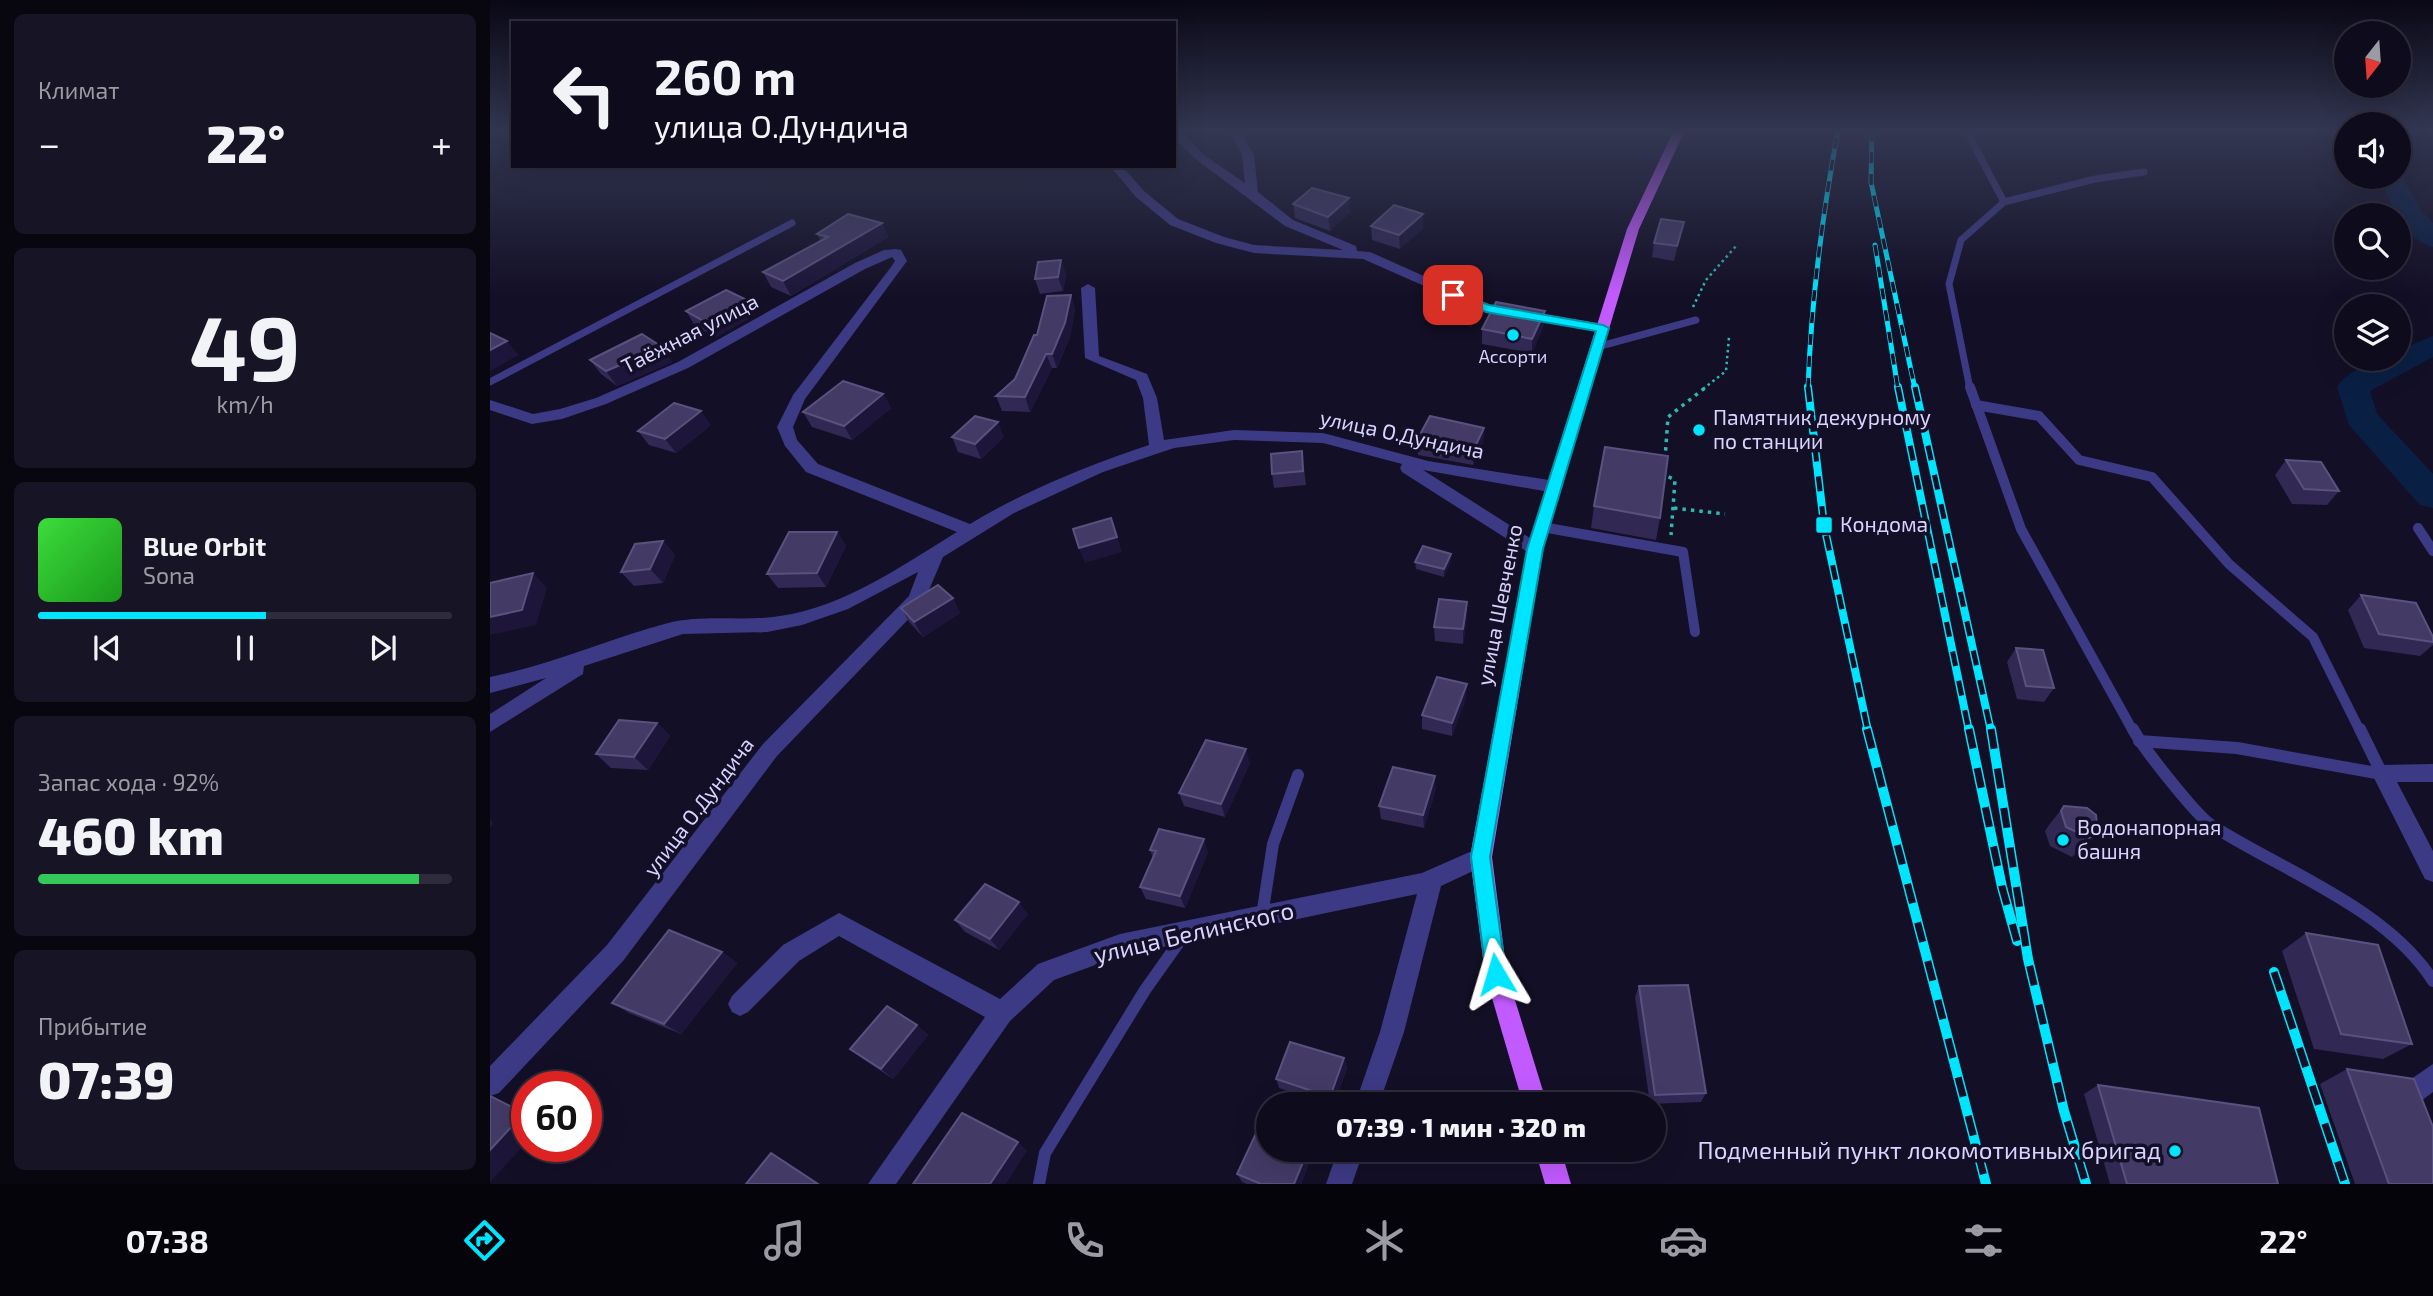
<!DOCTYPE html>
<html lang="ru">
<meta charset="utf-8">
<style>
body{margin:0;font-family:"Exo 2",sans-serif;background:#171425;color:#f1f3f6;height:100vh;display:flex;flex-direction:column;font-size:26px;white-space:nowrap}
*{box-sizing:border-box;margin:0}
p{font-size:23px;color:#9b9ba3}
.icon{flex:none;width:38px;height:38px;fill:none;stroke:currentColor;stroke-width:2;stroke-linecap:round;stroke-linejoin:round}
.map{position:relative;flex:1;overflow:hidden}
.drawer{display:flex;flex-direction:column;gap:14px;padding:14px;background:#08060f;width:490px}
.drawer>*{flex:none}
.banner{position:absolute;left:21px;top:21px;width:665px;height:147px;border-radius:0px;box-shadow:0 7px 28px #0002,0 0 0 2px #2e2b3b;background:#0e0b1c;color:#f1f3f6;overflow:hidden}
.needle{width:46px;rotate:197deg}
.buttons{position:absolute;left:1844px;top:21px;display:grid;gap:14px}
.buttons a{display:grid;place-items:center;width:77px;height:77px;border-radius:50%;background:#0e0b1c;box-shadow:0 7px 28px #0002,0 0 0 2px #2e2b3b;font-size:35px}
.speed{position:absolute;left:21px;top:1071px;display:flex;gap:14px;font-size:35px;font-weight:700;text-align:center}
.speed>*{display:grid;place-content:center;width:91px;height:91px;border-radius:50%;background:#0e0b1c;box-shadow:0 7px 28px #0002,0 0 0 2px #2e2b3b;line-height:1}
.speed .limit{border:10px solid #d22;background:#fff;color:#111}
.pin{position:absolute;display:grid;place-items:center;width:60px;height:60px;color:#fff;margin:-30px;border-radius:14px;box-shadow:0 4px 10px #0006}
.me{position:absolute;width:77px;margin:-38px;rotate:353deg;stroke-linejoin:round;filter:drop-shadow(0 0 5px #0008)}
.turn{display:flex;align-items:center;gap:24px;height:147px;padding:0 28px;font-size:32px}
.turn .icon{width:91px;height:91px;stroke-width:2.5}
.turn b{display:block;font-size:49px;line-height:60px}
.big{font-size:52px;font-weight:800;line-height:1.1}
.drawer .card{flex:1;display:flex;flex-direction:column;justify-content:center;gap:10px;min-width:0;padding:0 24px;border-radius:10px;background:#171425}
.drawer .dial{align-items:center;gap:0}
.dial b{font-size:91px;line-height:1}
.song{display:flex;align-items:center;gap:21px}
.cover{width:84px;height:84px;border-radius:10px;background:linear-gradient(135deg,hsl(120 70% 55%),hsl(120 70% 35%))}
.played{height:7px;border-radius:4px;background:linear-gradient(90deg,#00e5ff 55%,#2e2b3b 55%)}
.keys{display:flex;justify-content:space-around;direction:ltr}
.heat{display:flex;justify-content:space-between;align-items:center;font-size:38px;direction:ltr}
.charge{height:10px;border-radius:5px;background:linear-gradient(90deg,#34c759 92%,#2e2b3b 0)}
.trip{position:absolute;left:766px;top:1092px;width:410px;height:70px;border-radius:35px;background:#0e0b1c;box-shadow:0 7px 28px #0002,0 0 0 2px #2e2b3b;font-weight:800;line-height:70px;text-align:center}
.tabs{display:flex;height:112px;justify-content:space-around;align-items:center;background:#06040b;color:#9b9ba3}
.tabs .icon{width:49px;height:49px}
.tabs .on{color:#00e5ff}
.tabs b{font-size:32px;color:#f1f3f6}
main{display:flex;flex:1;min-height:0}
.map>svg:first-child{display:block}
</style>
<main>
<section class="drawer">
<div class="card"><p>Климат</p>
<div class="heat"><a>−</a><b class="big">22°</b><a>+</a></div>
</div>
<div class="card dial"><b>49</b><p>km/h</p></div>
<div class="card">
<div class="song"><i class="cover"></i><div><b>Blue Orbit</b><p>Sona</p></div></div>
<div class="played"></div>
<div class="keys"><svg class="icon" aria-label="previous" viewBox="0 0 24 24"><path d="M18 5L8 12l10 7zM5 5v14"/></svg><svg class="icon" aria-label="pause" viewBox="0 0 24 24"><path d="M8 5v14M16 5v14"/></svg><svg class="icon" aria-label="next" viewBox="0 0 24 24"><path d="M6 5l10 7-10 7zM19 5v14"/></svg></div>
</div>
<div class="card"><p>Запас хода · 92%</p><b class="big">460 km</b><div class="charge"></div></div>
<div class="card"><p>Прибытие</p><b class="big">07:39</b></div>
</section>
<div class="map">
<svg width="1943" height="1184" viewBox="0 0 1943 1184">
<rect width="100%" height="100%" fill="#130f26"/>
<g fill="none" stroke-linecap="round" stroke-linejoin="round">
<!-- river -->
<g fill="#0a1f44" fill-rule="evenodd">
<path d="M1909 171 1931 210 1943 223V247C1914 240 1901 202 1889 177H1909Z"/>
<path d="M1943 336V357L1880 391 1887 414 1943 474V508L1930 505 1859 425 1847 387C1858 369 1889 359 1909 359V350Z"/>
</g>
<!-- path-far1 -->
<g stroke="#2fb8b0" stroke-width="2.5" stroke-dasharray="2.5 3.5" stroke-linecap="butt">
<polyline points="1203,307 1216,280 1247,245"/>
<polyline points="1213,389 1236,371 1239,337"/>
</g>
<!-- path -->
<g stroke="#2fb8b0" stroke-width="3.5" stroke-dasharray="3.5 5" stroke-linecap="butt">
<polyline points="1175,459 1178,417 1216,387"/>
<polyline points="1171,473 1185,480 1181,535"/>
<polyline points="1184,508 1235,514"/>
</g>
<!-- lane-far2 -->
<g stroke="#3d3a85" stroke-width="7">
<polyline points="1476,130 1514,202"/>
<polyline points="1107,347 1206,320"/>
<polyline points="0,382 302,223"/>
<polyline points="1480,389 1459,284 1471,240 1514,202 1605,179 1654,172"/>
</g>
<!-- lane-far1 -->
<g stroke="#3d3a85" stroke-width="10">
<polyline points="1480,387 1531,529 1643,731"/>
<polyline points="1486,405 1549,416 1589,460 1662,477 1739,564 1823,637 1870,731"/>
<polyline points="1052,527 1193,552 1205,632"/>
<polyline points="1928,528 1943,551"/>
</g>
<!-- lane -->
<g stroke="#3d3a85" stroke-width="12">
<path d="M1643 729C1652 747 1706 815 1721 825 1791 870 1897 908 1943 981"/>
<polyline points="1870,729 1892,774"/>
<polyline points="1649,741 1747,748 1892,774"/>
<polyline points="772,916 783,844 808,775"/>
<polyline points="549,1184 555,1153 655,990 694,935"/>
</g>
<!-- street -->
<g fill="#3d3a85" fill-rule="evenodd">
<polygon points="684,130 690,130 715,156 755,183 752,155 739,130 750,130 764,155 768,192 803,220 866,246 867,251 880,252 999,305 1113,324 1120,328 1113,332 991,311 873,259 764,253 726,243 680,225 646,197 620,166 632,166 654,191 688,219 734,237 764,245 853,250 795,226 707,160 684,138"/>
<path d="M406 249 411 250 417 261 315 399 303 427 307 440 328 464 480 524C536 490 597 466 659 445L653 398 646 380 595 358 591 288 598 284 605 288 609 356 657 374 667 398 674 440 744 430 833 433 938 461 1065 481 1073 487 1065 493 933 470 1051 545 1053 549 1045 555 1039 553 912 472 910 468 912 464 833 443 744 440 684 448 613 472 524 513 453 557 433 604 287 756 133 961 9 1093 0 1096V1066L117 945 273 744 419 596 428 572 358 609 312 625 277 632 193 634 94 666 93 674 0 732V714L56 678 0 693V677C61 665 118 639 178 623 215 614 253 622 290 616 354 607 413 565 467 532L316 472 295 446 287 427 303 395 401 267 405 261 402 257 375 269 198 368 116 404 72 419 42 424 0 410V400L43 414 70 409 106 398 188 362 365 263 394 250Z"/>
<polygon points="1943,764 1943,782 1907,782 1943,851 1943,882 1935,879 1882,774 1885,768 1892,765"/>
<polygon points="991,847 998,850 1002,857 998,864 951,886 914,1032 889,1104 865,1104 890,1032 927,894 630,956 564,980 520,1021 406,1184 378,1184 495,1017 349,936 309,961 258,1012 250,1016 242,1012 238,1004 242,996 293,945 349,913 510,999 548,964 630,934 932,873"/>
<polygon points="1943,1064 1943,1092 1931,1101 1929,1114 1920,1117 1911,1114 1905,1097 1908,1088"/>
<polygon points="848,1150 874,1150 862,1184 836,1184"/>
</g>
<!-- primary -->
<g fill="#c25bff" fill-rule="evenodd">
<polygon points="1184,130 1195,130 1149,229 1053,549 1002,857 1017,974 1057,1104 1033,1104 995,974 980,857 1037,549 1137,229"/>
<polygon points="1045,1150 1071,1150 1081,1184 1055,1184"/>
</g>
<!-- rail-far2 casing -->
<g stroke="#00e5ff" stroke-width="5">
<g id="rail-far2">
<polyline points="1382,130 1381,182 1425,389"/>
<polyline points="1385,245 1408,389"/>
<path d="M1318 389C1321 301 1332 217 1348 130"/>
</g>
</g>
<!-- rail-far1 casing -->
<g stroke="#00e5ff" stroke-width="8">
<g id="rail-far1">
<polyline points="1318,387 1334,525 1378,731"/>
<polyline points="1408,387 1479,731"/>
<polyline points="1425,387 1501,731"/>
</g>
</g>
<!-- rail casing -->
<g stroke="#00e5ff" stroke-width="10">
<g id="rail">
<polyline points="1377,729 1496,1184"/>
<polyline points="1479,729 1512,887 1527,941"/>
<polyline points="1501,729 1538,959 1574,1111 1596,1184"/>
<polyline points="1784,972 1855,1184"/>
</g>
</g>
<!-- rail-far2 -->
<use href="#rail-far2" stroke="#130f26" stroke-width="3.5" stroke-dasharray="11" stroke-linecap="butt"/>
<!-- rail-far1 -->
<use href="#rail-far1" stroke="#130f26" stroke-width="5" stroke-dasharray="15" stroke-linecap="butt"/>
<!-- rail -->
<use href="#rail" stroke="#130f26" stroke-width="7" stroke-dasharray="20" stroke-linecap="butt"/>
</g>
<!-- wall -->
<g fill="#312854">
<polygon points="803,204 860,212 840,231 805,218"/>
<polygon points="933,214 933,228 910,249 882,240 881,226"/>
<polygon points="392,223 398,237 301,296 281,287 273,272 331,241 327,234"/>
<polygon points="1191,236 1184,261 1162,257 1164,243"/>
<polygon points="571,260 576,275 573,291 550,294 545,279"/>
<polygon points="581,295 585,309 580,337 567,368 562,368 540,412 512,411 506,396 525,379 547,335"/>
<polygon points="196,311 265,315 226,337 205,326"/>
<polygon points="1055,311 1054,325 1042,353 992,344 992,329"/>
<polygon points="172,347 182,362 127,386 111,374 100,360"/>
<polygon points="393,394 401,408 362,440 322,427 313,412"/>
<polygon points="221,425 186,453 159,445 148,431"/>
<polygon points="994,428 993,443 983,465 928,455 927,440"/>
<polygon points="462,437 514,437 491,459 468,452"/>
<polygon points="812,451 816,485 784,488 782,474"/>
<polygon points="1796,460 1849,491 1837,505 1802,504 1785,475"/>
<polygon points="1104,506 1170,518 1166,540 1101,528"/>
<polygon points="347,532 356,546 336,587 288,588 277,574"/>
<polygon points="173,541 185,555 173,583 144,586 131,572"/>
<polygon points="961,561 954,577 926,569 925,562"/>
<polygon points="1871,595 1943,637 1943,645 1930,656 1874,648 1858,610"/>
<polygon points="463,598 470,613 433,637 419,622 411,608"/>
<polygon points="977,617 973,644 945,641 944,627"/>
<polygon points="1526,648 1564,688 1554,702 1527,699 1517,662"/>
<polygon points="976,698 962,736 932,729 932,715"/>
<polygon points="167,723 180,736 158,770 121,768 106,754"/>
<polygon points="760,763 735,817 694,806 689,793"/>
<polygon points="946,789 934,828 891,819 889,806"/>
<polygon points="1574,806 1608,833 1591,852 1582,857 1560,846 1555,831 1559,825"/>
<polygon points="660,850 718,852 695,908 656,899 650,887 663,858"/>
<polygon points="538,914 509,950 475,932 465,920"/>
<polygon points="1816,933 1922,1044 1893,1059 1824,1049 1792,951"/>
<polygon points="232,952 247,963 191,1034 139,1013 122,1003"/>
<polygon points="1149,986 1216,1093 1211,1102 1160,1104 1145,997"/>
<polygon points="427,1025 438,1035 403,1079 373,1059 360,1049"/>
<polygon points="854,1058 857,1068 844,1104 837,1104 789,1088 786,1079"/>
<polygon points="1857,1069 1943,1184 1865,1184 1830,1084"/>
<polygon points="1608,1085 1788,1184 1620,1184 1594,1094"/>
<polygon points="818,1150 821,1158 811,1184 757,1184 752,1182 747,1174"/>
</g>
<!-- shaded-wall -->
<g fill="#1d163a">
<polygon points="859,198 860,212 840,231 838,217"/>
<polygon points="933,214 933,228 910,249 909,235"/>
<polygon points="1194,222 1191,236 1184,261 1187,246"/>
<polygon points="392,223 398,237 301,296 293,281"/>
<polygon points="571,260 576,275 573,291 568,277"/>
<polygon points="581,295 585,309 580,337 567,368 562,354"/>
<polygon points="257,300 265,315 226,337 217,323"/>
<polygon points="1055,311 1054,325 1042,353 1042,339"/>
<polygon points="17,341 29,355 0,371 0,350"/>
<polygon points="172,347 182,362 127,386 116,371"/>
<polygon points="556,354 562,368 540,412 535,397"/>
<polygon points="393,394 401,408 362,440 354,426"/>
<polygon points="211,411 221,425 186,453 175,439"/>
<polygon points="508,422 514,437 491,459 485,444"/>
<polygon points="994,428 993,443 983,465 983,451"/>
<polygon points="621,518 632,552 595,563 589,548"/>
<polygon points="347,532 356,546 336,587 327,573"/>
<polygon points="173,541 185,555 173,583 160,569"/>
<polygon points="961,554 961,561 954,577 954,569"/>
<polygon points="43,573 57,588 46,625 0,635 0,617"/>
<polygon points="463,598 470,613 433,637 424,622"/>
<polygon points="977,602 977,617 973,644 973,629"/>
<polygon points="977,684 976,698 962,736 962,723"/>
<polygon points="167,723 180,736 158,770 144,757"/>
<polygon points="756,749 760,763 735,817 731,804"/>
<polygon points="945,776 946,789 934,828 933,815"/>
<polygon points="0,818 4,824 0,827"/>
<polygon points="1608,833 1591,852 1582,857 1599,838"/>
<polygon points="714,839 718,852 695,908 690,896"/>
<polygon points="529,902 538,914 509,950 500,939"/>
<polygon points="232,952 247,963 191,1034 174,1024"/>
<polygon points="427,1025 438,1035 403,1079 391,1069"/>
<polygon points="854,1058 857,1068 844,1104 842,1104 840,1097"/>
<polygon points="0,1095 37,1113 37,1142 0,1182"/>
<polygon points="528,1142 537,1151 516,1184 500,1184"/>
<polygon points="818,1150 821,1158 811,1184 804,1184"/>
<polygon points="281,1153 296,1162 330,1184 328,1184"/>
</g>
<!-- building -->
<g fill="#433a66" stroke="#5a527e" stroke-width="2">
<polygon points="822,188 859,198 838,217 803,204"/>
<polygon points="904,205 933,214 909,235 881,226"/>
<polygon points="358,214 392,223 293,281 273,272 338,237 327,234"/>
<polygon points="1171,219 1194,222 1187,246 1164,243"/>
<polygon points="571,260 568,277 545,279 548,262"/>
<polygon points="236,290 257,300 217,323 196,311"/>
<polygon points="581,295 575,323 562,354 556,354 535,397 506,396 525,379 544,335 547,335 557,296"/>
<polygon points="1006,302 1055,311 1042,339 992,329"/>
<polygon points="0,333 17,341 0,350"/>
<polygon points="152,334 172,347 116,371 100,360"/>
<polygon points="353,381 393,394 354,426 313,412"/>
<polygon points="184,403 211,411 175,439 148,431"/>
<polygon points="485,416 508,422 485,444 462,437"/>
<polygon points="940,416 994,428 983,451 927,440"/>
<polygon points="1115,447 1178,456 1170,518 1104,506"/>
<polygon points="812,451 813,471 782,474 781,454"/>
<polygon points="1796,460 1831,462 1849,491 1814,489"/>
<polygon points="621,518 627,537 589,548 583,529"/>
<polygon points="299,532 347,532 327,573 277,574"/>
<polygon points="173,541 160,569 131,572 145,544"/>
<polygon points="933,546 961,554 954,569 925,562"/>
<polygon points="43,573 32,610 0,617 0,583"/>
<polygon points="448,585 463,598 424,622 411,608"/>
<polygon points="1871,595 1926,603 1943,637 1943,642 1889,634"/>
<polygon points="949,599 977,602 973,629 944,627"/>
<polygon points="1526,648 1553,650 1564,688 1536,686"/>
<polygon points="947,677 977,684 962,723 932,715"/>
<polygon points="129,720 167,723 144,757 106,754"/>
<polygon points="716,740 756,749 731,804 689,793"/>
<polygon points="903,767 945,776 933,815 889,806"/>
<polygon points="1574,806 1597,808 1606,815 1608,833 1599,838 1576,827 1571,811"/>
<polygon points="669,829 714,839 690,896 650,887 666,851 660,850"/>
<polygon points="495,884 529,902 500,939 465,920"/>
<polygon points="179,930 232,952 174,1024 122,1003"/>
<polygon points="1816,933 1888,945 1922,1044 1851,1034"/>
<polygon points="1198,985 1216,1093 1165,1095 1149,986"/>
<polygon points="397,1006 427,1025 391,1069 360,1049"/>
<polygon points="800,1042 854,1058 840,1097 786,1079"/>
<polygon points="1857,1069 1924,1079 1943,1127 1943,1184 1899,1184"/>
<polygon points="1608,1085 1769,1108 1788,1184 1637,1184"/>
<polygon points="0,1096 34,1113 0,1150"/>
<polygon points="472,1113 528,1142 500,1184 423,1184"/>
<polygon points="768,1129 779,1134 779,1150 818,1150 804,1184 771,1184 747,1174"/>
<polygon points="281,1153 328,1184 256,1184"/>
</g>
<!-- sky -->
<linearGradient id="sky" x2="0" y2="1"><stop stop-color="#0a0815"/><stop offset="0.44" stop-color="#333752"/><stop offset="1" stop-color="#333752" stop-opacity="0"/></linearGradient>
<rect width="1943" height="296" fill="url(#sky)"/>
<!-- route -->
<polygon fill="#00e5ff" stroke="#0095a6" stroke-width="2" points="963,291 999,305 1113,325 1119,328 1053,549 1000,857 1016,974 1013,982 1006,985 999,982 996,974 981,857 1037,549 1106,331 996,312 958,298 957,295"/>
<!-- markers -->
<g fill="#00e5ff" stroke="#130f26" stroke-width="2.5">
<circle cx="1023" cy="335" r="7"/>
<circle cx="1209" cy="430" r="7"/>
<rect x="1325" y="516" width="18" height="18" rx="3.5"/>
<circle cx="1573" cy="840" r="7"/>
<circle cx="1685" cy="1151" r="7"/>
</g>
<g text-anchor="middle" stroke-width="7" stroke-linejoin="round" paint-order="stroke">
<!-- far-poi labels -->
<g font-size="18" fill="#d9d4ff" stroke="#130f26">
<text x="1023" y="363">Ассорти</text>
</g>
<!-- street labels -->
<g font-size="21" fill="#d9d4ff" stroke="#130f26">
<text transform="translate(200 334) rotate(-27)" y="7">Таёжная улица</text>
<text transform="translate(912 435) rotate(12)" y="7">улица О.Дундича</text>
<text transform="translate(1010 605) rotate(-79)" y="7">улица Шевченко</text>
<text transform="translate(209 807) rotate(-53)" y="7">улица О.Дундича</text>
</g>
<!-- poi labels -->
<g font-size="21" fill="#d9d4ff" stroke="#130f26" text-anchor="start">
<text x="1223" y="425">Памятник дежурному<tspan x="1223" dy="24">по станции</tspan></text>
<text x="1350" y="532">Кондома</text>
<text x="1587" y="835">Водонапорная<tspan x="1587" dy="24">башня</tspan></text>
</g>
<!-- near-street labels -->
<g font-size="24" fill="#d9d4ff" stroke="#130f26">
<text transform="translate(704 933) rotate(-13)" y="8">улица Белинского</text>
</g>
<!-- near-poi labels -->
<g font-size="24" fill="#d9d4ff" stroke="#130f26" text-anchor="end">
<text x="1671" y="1159">Подменный пункт локомотивных бригад</text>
</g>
</g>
</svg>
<div class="buttons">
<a><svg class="needle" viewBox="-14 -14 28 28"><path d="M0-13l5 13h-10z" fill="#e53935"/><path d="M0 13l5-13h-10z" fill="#9b9ba3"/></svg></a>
<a><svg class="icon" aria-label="sound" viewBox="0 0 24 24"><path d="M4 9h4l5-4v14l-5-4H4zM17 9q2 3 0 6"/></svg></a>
<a><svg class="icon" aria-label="search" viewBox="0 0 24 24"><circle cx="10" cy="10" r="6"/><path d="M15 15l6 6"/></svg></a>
<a><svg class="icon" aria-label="layers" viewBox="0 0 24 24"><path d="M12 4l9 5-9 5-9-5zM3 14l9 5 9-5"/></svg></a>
</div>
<div class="speed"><div class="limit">60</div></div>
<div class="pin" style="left:963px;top:295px;background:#d93025"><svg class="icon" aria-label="arrive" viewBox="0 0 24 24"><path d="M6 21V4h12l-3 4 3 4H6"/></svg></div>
<svg class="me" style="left:1006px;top:974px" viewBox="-20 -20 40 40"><path d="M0-17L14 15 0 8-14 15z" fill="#00e5ff" stroke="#fff" stroke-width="4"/></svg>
<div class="trip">07:39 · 1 мин · 320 m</div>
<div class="banner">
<div class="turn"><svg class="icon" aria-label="left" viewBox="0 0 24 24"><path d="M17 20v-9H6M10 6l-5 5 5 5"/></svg><div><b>260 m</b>улица О.Дундича</div></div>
</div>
</div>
</main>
<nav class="tabs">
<b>07:38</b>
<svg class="icon on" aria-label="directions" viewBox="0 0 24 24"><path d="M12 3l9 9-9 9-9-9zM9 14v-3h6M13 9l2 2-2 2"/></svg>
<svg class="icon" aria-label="music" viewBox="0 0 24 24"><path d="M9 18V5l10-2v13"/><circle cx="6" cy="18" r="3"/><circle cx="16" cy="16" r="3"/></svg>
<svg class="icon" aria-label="phone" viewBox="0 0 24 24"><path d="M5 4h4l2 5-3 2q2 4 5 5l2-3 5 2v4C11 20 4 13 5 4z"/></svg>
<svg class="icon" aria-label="climate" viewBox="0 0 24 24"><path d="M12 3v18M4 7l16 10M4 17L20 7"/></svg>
<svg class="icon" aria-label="car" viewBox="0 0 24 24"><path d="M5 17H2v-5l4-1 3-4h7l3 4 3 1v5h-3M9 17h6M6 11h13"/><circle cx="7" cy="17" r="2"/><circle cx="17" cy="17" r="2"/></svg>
<svg class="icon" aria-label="filters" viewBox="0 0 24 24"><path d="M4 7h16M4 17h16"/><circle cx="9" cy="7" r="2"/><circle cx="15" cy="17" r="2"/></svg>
<b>22°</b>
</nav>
